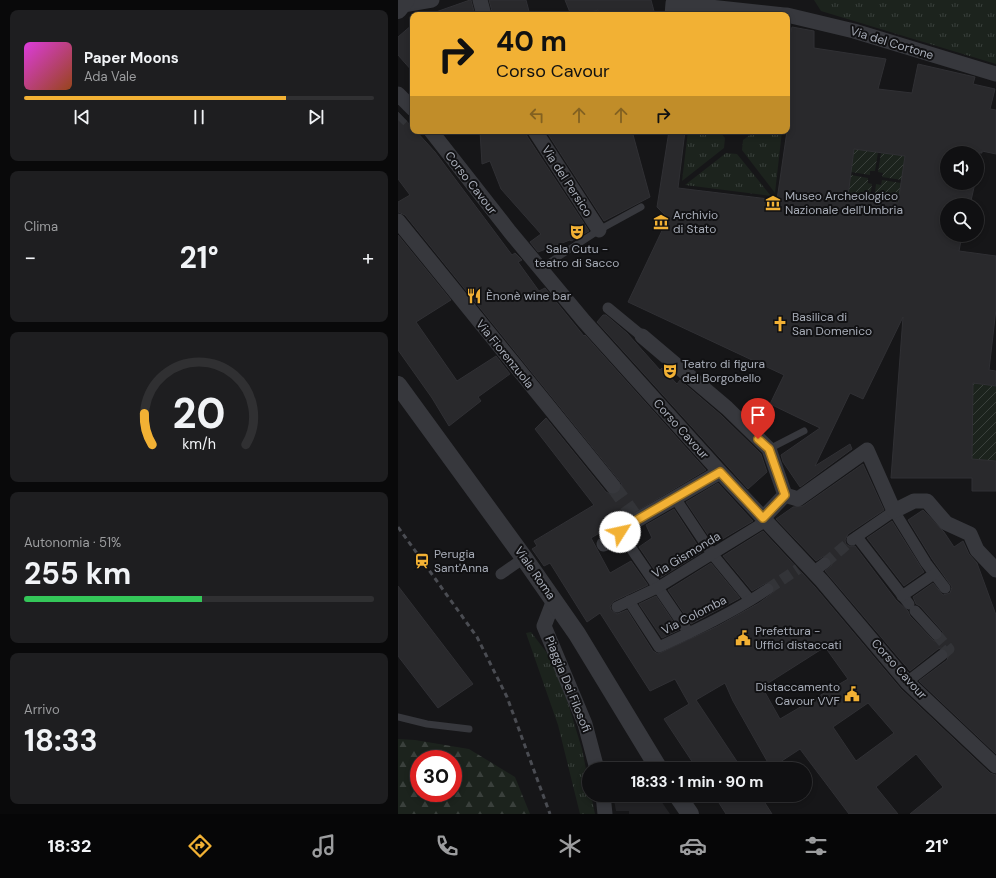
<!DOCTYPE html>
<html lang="it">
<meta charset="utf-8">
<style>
body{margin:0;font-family:"DM Sans",sans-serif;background:#1e1e20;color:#f1f3f6;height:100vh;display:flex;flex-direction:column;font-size:15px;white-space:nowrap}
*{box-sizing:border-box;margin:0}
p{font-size:13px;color:#9c9d9f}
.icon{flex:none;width:22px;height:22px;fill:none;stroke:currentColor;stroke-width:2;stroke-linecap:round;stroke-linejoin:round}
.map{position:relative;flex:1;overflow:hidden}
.sheet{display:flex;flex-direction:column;gap:10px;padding:10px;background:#09090a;width:398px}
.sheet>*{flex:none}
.hud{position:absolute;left:12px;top:12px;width:380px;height:122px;border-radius:8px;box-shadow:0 2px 6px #0003,0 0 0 1px #303032;background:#f2b134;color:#111;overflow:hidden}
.buttons{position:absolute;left:542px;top:146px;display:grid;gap:8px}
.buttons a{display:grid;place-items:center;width:44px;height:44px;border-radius:50%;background:#101012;box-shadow:0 2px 6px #0003,0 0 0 1px #303032;font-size:20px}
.speed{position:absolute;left:12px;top:750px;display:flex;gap:8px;font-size:20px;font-weight:700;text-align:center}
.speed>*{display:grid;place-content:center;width:52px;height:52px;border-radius:50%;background:#101012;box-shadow:0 2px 6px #0003,0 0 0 1px #303032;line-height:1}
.speed .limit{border:6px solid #d22;background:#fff;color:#111}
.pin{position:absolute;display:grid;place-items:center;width:34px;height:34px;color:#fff;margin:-41px -17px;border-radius:50% 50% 50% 0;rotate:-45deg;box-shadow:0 0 4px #0007}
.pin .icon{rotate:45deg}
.me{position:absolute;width:44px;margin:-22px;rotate:55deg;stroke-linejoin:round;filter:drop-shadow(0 0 3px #0008)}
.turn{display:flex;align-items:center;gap:14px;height:84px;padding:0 20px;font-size:18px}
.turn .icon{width:52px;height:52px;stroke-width:2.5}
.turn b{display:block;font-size:28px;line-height:34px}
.lanes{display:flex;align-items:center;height:38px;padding:0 20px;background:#0003;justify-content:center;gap:20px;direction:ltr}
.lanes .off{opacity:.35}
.big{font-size:30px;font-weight:700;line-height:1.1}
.sheet .widget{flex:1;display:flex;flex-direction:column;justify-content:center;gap:6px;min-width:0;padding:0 14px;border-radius:8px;background:#1e1e20}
.sheet .dial{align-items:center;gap:0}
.dial svg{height:104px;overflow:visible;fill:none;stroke:#303032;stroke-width:7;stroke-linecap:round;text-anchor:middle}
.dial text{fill:#f1f3f6;stroke:none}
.song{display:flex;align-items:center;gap:12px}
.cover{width:48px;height:48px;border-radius:6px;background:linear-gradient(135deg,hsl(300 70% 55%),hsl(20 70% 35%))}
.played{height:4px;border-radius:2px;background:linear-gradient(90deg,#f2b134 75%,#303032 75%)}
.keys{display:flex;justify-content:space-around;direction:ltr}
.heat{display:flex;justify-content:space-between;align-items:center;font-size:22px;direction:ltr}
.charge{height:6px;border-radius:3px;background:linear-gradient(90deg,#34c759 51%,#303032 0)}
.trip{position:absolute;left:184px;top:762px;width:230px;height:40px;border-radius:20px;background:#101012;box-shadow:0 2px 6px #0003,0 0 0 1px #303032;font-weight:700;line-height:40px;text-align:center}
.tabs{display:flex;height:64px;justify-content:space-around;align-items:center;background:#060607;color:#9c9d9f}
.tabs .icon{width:28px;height:28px}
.tabs .current{color:#f2b134}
.tabs b{font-size:18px;color:#f1f3f6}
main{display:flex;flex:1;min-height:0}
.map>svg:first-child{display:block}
</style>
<main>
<section class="sheet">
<div class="widget">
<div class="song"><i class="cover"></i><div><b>Paper Moons</b><p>Ada Vale</p></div></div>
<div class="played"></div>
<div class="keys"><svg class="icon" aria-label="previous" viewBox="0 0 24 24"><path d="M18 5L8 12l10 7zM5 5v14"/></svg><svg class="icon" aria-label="pause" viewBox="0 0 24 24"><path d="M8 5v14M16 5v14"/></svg><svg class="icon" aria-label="next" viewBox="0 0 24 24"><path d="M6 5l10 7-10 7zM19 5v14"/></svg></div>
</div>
<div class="widget"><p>Clima</p>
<div class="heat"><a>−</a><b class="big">21°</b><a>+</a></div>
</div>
<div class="widget dial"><svg viewBox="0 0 100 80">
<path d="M14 69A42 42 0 1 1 86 69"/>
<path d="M14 69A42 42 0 0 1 8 45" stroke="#f2b134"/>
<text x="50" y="56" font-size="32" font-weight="700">20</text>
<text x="50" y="72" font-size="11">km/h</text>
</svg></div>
<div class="widget"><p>Autonomia · 51%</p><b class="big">255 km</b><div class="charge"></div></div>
<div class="widget"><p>Arrivo</p><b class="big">18:33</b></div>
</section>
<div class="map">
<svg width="598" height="814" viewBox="0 0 598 814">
<defs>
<pattern id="grass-tufts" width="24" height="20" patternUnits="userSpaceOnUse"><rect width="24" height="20" fill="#1c231d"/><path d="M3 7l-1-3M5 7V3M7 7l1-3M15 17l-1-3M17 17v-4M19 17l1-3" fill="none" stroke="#3a403c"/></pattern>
<pattern id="forest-firs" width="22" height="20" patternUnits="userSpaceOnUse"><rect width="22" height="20" fill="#1c231d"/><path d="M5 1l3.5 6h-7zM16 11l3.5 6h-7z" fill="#3a403c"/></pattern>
<pattern id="garden-furrows" width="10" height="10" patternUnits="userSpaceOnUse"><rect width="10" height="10" fill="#1c231d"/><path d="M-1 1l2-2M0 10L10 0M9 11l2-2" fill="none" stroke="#3a403c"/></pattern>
</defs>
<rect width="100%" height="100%" fill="#161618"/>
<!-- built -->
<polygon fill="#222225" points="215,795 259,795 272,814 231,814 231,811 218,811"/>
<!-- grass -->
<g fill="url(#grass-tufts)">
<polygon points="416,0 598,0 598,64 423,11"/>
<polygon points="290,131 321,131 327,138 326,148 284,181"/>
<polygon points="357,131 384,131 377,193 344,150 345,140"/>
<polygon points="328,153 339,154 373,196 287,185"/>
<polygon points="133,632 152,657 169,700 184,749 191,784 191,795 193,795 197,814 182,814 160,725 128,633"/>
</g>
<!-- forest -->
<path fill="url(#forest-firs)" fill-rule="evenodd" d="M0 739 17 740 71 749 117 777 132 814H0ZM21 759H55V793H21Z"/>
<!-- garden -->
<g fill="url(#garden-furrows)">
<polygon points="456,149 480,152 477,171 472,171 472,175 453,172"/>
<polygon points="483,153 507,156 504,180 484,177 485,173 480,172"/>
<polygon points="453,175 470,178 470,183 474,184 472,199 450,196"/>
<polygon points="484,180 503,183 500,203 476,200 478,184 483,185"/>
<polygon points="575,383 598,386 598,461 574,459"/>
</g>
<!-- building -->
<g fill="#29292c" stroke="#303034" fill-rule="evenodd">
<polygon points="72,0 73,0 77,15 36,15 35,13"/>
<polygon points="91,0 128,0 132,15 95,15"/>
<polygon points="167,0 253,0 257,15 201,15 200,10 182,15 173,15"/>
<polygon points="15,24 15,72 0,55 0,37"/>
<path d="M394 27 416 31V48L488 59 480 89 514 93 520 64 577 77 575 84 597 89 592 109 598 110V154L584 151V153H549V183H577L572 205H549V235H564L561 251 598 256V309L591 370 598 371V386L575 383 574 459 598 461V491H574V478H493L505 317 465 399 452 393 417 466 452 444 454 449 402 487 385 462 383 455 422 428 372 404 386 375 230 302 270 218 259 207 271 131H287L280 188 379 200 389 131 391 101 389 100V47ZM456 149 507 156 500 203 450 196Z"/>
<path d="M0 112 15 128V131H18L37 152 114 255 117 253 124 260 120 262 141 291 147 288 186 336 187 335 308 470 193 538 212 573 233 561 250 585 216 601 212 606 213 610 219 614 229 610 255 651 260 654 320 626 361 603 376 592V585L370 582 354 591 325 556 365 531 417 587 503 689 592 773 598 775V814H512L545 787 518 754 478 787 500 814H451L402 749 373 768 335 701 327 683 298 700 344 769H299L266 719 291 704 277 679 252 691 202 613 189 622 152 563 146 566 134 549 139 546 136 541 196 505 137 429 148 418 208 492 212 494 220 493 224 484 7 215 0 212V202L12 195 0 179ZM427 647 450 679 382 719 364 687ZM470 703 496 733 458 761 435 727Z"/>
<polygon points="82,131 128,131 129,136 191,231 173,241 172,240 140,252 132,242 143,234 103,189 92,161 84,164"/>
<polygon points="148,131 234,131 252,197 206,221"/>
<polygon points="0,235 53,300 18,322 59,381 98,356 112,374 80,397 83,401 51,426 34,398 0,350"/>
<polygon points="205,315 208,315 229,333 262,370 264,368 279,384 282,380 323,415 363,454 369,472 350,489 199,322"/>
<polygon points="465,464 486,510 450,534 447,540 448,544 451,546 457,546 498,600 510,611 512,616 536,641 543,639 545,632 522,606 518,604 515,597 535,583 545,595 552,593 554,587 534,559 510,520 525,510 546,532 556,547 565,541 571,554 579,563 598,615 598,754 521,681 549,660 551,654 549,650 543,648 540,649 512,671 427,571 434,565 432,559 426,556 418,561 378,519 395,507 405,506"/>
<polygon points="320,483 355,521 316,544 288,502"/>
<polygon points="276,509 304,552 262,578 241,547 254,538 248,525"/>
<polygon points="494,521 526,572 506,586 469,538"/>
<polygon points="313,563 342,598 293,624 270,590"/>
<polygon points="0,586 75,684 40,708 0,656"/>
<polygon points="258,596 281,630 264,638 241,604"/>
<polygon points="316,795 362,795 374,814 328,814"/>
</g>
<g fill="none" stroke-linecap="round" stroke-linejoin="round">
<!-- pedestrian-tunnel -->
<g stroke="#333438" stroke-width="11" stroke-dasharray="11 5.5" stroke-linecap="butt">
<polyline points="427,563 454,540"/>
<polyline points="370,589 400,569"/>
<polyline points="538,634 551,649 544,655"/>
</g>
<!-- minor-tunnel -->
<g stroke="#333438" stroke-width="15" stroke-dasharray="15 8" stroke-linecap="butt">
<polyline points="0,120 4,116"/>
<polyline points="215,486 235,514"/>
</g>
<!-- service -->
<g stroke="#37383d" stroke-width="7">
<polyline points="143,268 201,230 243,207"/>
<polyline points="371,449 406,431"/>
<polyline points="0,717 29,724 71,729"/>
</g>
<!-- pedestrian -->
<g stroke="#37383d" stroke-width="11">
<polyline points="210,308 244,336"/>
<polyline points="277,498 315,555 352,600"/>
<polyline points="222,532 291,633"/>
<polyline points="459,537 511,604"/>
<polyline points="454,540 496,511 528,563 547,588"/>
<polyline points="415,572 427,563"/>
<polyline points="103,574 126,558"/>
<polyline points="504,596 536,574"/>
<path d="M231 601 261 647C298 630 336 612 370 589"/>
<polyline points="219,607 259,588 368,521"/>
<polyline points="517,611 538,634"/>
<polyline points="509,682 544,655"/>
</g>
<!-- minor -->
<g stroke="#37383d" stroke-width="15">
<polyline points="82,0 86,15"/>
<polyline points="5,5 34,0"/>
<polyline points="274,15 275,3 386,15"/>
<polyline points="389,15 456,31 598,74"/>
<polyline points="0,94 15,109"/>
<polyline points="33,131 112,232 186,321 322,472 424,581 509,682 598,766"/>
<polyline points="137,131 201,230"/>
<polyline points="0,221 215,486"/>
<polyline points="244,336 329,408 371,449 387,495 365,518"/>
<polyline points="387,495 400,499 469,450 496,511 516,501 529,501 548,523 572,534 579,550 598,570"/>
<polyline points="206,544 239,520 322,472"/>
<polyline points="156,600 146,626 187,724 199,769"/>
<polyline points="205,795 207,814"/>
</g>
<!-- tertiary -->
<g stroke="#37383d" stroke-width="18">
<polyline points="0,10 8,0"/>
<polyline points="0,385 126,558 179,634 261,769"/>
<polyline points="279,795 292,814"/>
</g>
<!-- rail -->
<polyline stroke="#4a4c52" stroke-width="3" stroke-dasharray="5 4" stroke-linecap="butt" points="0,527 79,637 109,697 152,814"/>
</g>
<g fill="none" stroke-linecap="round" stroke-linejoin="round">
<!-- route casing -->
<g stroke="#9d7322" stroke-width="10">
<polyline id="route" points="222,532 239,520 322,472 365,518 387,495 371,449 360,439"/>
</g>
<!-- route -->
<use href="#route" stroke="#f2b134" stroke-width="7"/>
</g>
<!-- icons -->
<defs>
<g id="museum-bare" transform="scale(1.2)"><path d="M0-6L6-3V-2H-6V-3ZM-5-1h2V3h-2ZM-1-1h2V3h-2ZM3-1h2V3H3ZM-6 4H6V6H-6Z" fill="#f2b134" stroke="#111113" stroke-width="2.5" paint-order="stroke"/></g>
<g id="theatre-bare" transform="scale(1.2)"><path d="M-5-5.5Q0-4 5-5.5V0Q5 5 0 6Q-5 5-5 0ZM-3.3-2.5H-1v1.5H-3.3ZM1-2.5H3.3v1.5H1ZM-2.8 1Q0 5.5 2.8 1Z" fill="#f2b134" stroke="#111113" stroke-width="2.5" paint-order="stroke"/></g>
<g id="restaurant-bare" transform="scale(1.2)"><path d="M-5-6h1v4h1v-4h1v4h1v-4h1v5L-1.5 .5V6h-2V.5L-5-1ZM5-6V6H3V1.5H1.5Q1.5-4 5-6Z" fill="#f2b134" stroke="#111113" stroke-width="2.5" paint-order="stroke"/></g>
<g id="church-bare" transform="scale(1.2)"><path d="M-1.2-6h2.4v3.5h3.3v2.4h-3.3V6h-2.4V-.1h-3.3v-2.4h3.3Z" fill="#f2b134" stroke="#111113" stroke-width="2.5" paint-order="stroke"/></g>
<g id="station-bare" transform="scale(1.2)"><path d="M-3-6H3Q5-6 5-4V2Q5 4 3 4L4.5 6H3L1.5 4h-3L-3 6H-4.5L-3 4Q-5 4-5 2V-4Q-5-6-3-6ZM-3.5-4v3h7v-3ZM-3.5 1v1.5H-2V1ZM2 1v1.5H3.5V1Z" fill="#f2b134" stroke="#111113" stroke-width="2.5" paint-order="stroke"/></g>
<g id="civic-bare" transform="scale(1.2)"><path d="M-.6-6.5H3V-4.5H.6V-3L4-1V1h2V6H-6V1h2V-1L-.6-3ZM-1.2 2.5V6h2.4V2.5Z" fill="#f2b134" stroke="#111113" stroke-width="2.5" paint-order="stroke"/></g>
</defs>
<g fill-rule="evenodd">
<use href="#museum-bare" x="375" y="203"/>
<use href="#museum-bare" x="263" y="222"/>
<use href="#theatre-bare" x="179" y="232"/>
<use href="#restaurant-bare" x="76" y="296"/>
<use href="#church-bare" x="382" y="324"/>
<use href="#theatre-bare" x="272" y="371"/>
<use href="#station-bare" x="24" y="561"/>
<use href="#civic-bare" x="345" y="638"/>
<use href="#civic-bare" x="454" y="694"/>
</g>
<g text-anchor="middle" stroke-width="4" stroke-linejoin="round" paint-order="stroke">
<!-- street labels -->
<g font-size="12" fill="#a8adb8" stroke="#111113">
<text transform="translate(494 43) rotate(17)" y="4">Via del Cortone</text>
<text transform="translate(169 181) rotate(57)" y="4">Via del Persico</text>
<text transform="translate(73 183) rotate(52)" y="4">Corso Cavour</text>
<text transform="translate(107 354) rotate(51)" y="4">Via Fiorenzuola</text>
<text transform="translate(283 429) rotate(48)" y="4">Corso Cavour</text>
<text transform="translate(288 555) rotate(-31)" y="4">Via Gismonda</text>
<text transform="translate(137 573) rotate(55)" y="4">Viale Roma</text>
<text transform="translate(296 615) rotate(-27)" y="4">Via Colomba</text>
<text transform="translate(501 669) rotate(48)" y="4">Corso Cavour</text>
<text transform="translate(170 684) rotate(68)" y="4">Piaggia Dei Filosofi</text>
</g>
<!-- poi labels -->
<g font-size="12" fill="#a8adb8" stroke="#111113" text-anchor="start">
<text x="387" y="200">Museo Archeologico<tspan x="387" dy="14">Nazionale dell'Umbria</tspan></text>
<text x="275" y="219">Archivio<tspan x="275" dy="14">di Stato</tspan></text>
<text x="179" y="253" text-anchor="middle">Sala Cutu -<tspan x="179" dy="14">teatro di Sacco</tspan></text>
<text x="88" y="300">Ènonè wine bar</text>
<text x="394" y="321">Basilica di<tspan x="394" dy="14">San Domenico</tspan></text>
<text x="284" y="368">Teatro di figura<tspan x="284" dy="14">del Borgobello</tspan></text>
<text x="36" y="558">Perugia<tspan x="36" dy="14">Sant'Anna</tspan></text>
<text x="357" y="635">Prefettura -<tspan x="357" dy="14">Uffici distaccati</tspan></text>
<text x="442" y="691" text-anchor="end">Distaccamento<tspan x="442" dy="14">Cavour VVF</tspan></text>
</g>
</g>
</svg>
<div class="buttons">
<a><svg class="icon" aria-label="sound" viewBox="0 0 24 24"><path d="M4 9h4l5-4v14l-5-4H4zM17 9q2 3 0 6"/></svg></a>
<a><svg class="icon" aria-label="search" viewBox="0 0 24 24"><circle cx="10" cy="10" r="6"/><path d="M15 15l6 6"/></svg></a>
</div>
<div class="speed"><div class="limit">30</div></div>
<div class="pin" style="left:360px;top:439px;background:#d93025"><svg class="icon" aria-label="arrive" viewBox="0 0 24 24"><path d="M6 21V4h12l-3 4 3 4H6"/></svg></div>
<svg class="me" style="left:222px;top:532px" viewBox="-20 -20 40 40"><circle r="19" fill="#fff"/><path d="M0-13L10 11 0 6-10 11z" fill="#f2b134"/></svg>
<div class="trip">18:33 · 1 min · 90 m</div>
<div class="hud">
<div class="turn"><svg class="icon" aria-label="right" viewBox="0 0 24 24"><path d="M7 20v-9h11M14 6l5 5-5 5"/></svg><div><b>40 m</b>Corso Cavour</div></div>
<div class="lanes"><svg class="icon off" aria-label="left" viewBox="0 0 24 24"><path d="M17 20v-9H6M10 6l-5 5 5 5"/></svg><svg class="icon off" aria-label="ahead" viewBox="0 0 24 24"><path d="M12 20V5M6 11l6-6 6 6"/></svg><svg class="icon off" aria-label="ahead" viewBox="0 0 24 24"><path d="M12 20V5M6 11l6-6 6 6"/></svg><svg class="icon" aria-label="right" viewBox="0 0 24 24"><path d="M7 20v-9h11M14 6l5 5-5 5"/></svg></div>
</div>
</div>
</main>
<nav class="tabs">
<b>18:32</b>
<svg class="icon current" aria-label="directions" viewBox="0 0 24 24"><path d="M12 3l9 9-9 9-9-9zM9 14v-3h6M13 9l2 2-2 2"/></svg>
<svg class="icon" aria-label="music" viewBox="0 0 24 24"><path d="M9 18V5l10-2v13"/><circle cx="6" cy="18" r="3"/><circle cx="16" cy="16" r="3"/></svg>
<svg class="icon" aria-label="phone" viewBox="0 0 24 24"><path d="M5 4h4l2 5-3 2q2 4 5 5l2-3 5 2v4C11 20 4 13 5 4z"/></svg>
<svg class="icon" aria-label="climate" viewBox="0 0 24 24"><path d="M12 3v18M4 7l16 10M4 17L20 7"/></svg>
<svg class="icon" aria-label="car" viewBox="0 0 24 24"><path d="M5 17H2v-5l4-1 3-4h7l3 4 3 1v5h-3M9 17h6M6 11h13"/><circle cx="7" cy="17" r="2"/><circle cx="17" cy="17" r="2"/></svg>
<svg class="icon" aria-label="filters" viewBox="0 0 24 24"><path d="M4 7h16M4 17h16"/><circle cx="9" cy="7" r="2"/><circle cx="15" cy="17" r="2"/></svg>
<b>21°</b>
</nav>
